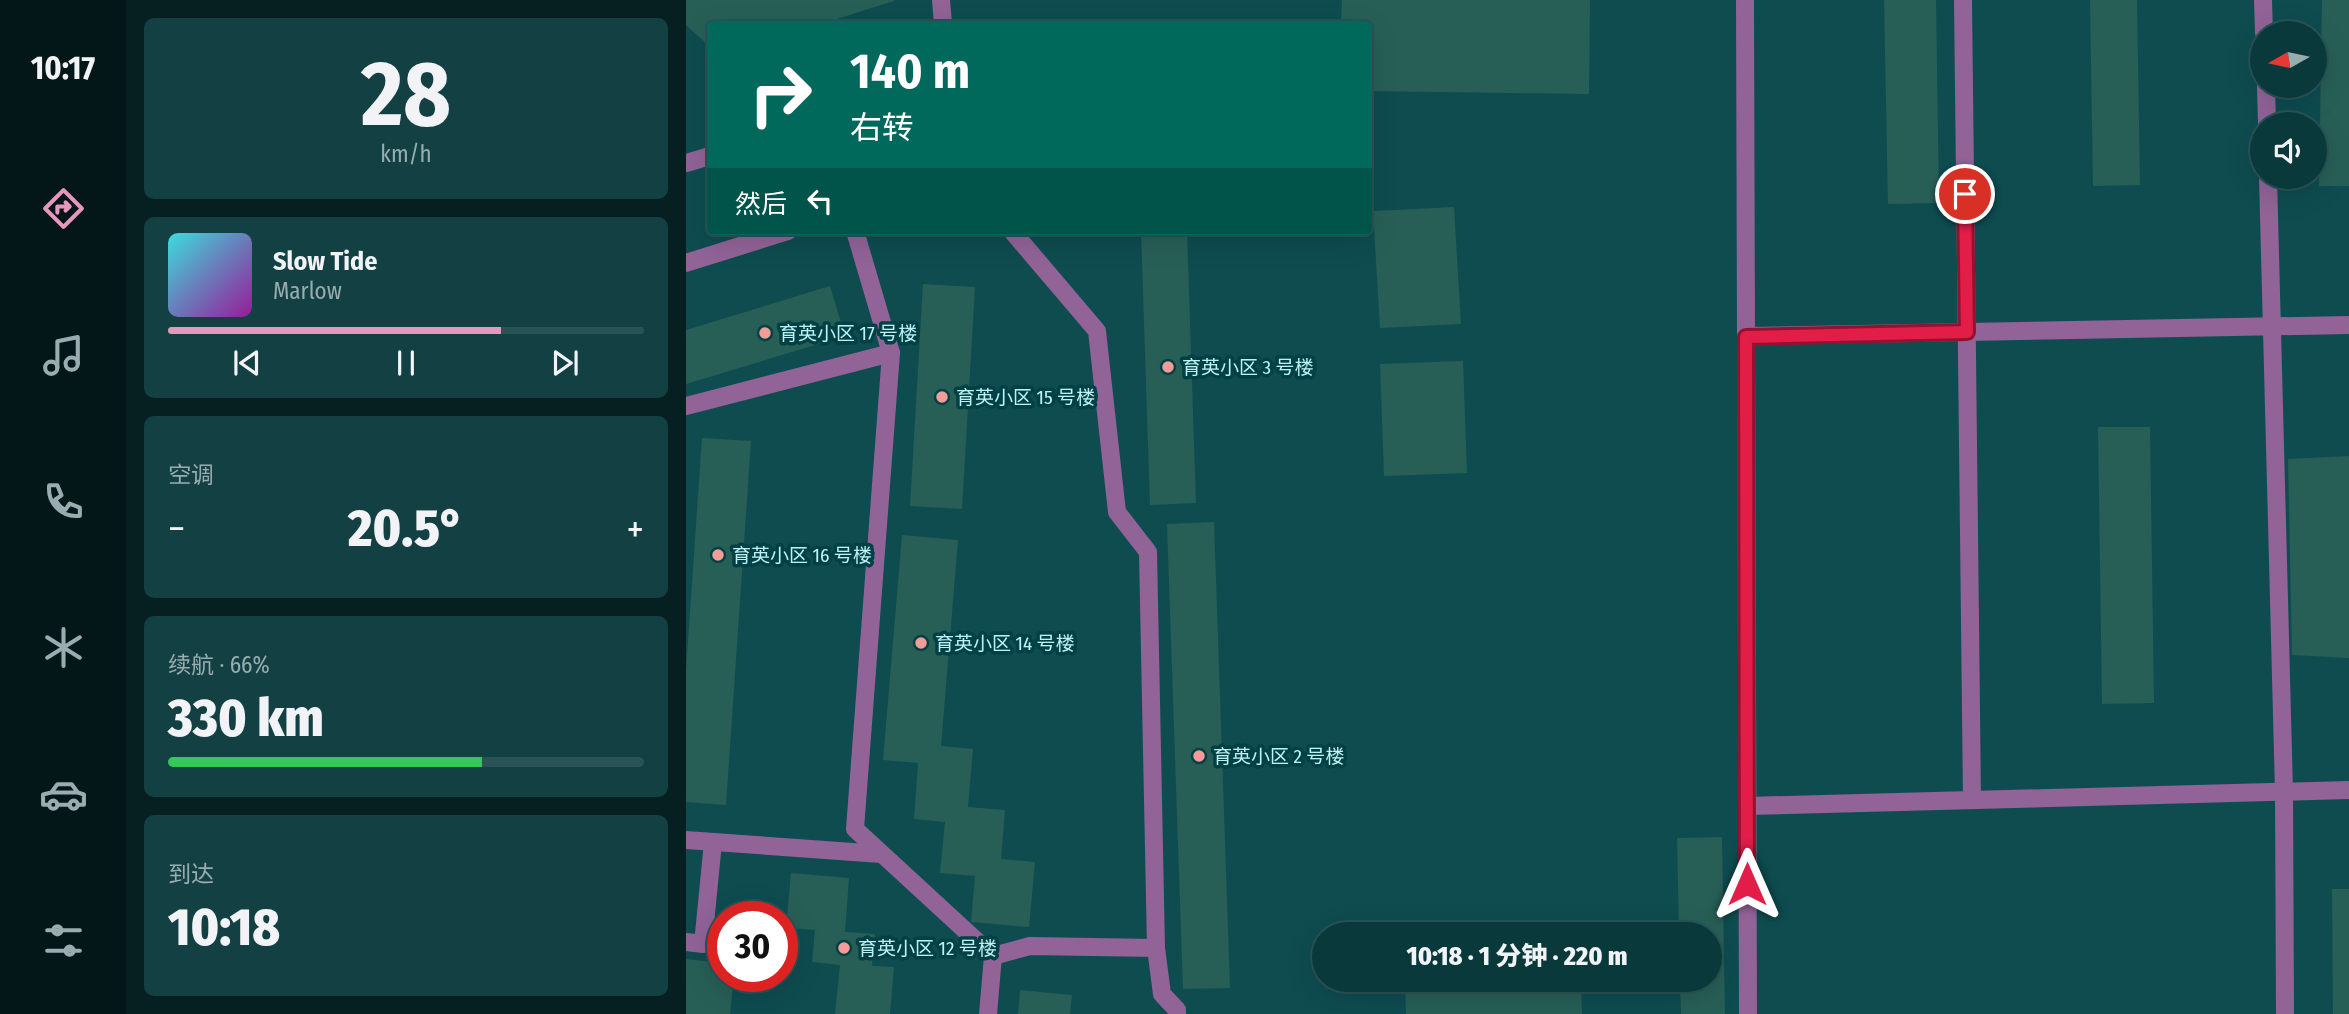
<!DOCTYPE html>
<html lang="zh">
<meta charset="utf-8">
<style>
body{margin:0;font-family:"Fira Sans Condensed","Noto Sans SC",sans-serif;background:#134043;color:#f1f3f6;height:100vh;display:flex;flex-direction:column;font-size:26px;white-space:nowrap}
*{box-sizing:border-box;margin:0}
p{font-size:23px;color:#99acaf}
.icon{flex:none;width:38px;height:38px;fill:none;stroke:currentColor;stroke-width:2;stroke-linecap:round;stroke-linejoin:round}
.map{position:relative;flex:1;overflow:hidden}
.drawer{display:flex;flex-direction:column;gap:18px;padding:18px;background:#061f21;width:560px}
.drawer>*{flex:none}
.hud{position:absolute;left:21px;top:21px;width:665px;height:214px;border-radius:7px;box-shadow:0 7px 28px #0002,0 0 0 2px #2a5356;background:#00695c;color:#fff;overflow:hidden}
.needle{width:46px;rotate:261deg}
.controls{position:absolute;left:1564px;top:21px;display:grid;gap:14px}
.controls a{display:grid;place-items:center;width:77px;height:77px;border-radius:50%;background:#0a393c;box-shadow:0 7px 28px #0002,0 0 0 2px #2a5356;font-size:35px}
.speed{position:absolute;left:21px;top:901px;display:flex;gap:14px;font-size:35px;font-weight:700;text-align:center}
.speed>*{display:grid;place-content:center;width:91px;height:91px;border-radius:50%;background:#0a393c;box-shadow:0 7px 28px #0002,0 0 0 2px #2a5356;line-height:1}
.speed .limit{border:10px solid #d22;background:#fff;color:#111}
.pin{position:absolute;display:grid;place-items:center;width:60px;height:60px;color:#fff;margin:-30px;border:4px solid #fff;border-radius:50%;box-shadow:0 2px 7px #0007}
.me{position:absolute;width:77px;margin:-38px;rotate:0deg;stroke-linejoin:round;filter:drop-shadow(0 0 5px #0008)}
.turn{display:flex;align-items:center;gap:24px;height:147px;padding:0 28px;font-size:32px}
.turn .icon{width:91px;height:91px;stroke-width:2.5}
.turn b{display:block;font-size:49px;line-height:60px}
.then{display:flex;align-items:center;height:66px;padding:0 28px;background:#0003;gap:14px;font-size:26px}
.big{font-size:52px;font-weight:800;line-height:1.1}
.drawer .card{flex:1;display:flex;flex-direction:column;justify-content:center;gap:10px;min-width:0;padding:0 24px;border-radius:10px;background:#134043}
.drawer .dial{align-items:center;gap:0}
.dial b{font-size:91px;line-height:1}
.song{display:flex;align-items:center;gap:21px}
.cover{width:84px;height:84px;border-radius:10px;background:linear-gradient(135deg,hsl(180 70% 55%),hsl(300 70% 35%))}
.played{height:7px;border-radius:4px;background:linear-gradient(90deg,#e797bd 70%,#2a5356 70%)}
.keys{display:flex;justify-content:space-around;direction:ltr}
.heat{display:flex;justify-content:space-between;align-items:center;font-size:38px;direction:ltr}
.charge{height:10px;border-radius:5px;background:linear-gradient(90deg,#34c759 66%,#2a5356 0)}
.trip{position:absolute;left:626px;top:922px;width:410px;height:70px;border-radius:35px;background:#0a393c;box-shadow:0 7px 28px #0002,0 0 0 2px #2a5356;font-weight:800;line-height:70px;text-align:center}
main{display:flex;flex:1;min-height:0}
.tab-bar{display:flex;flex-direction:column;width:126px;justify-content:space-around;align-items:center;background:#041718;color:#99acaf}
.tab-bar .icon{width:49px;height:49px}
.tab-bar .selected{color:#e797bd}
.tab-bar b{font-size:32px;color:#f1f3f6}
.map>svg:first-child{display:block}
</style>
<main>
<nav class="tab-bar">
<b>10:17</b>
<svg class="icon selected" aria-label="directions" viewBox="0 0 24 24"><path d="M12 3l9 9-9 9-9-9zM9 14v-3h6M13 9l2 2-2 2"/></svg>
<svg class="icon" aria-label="music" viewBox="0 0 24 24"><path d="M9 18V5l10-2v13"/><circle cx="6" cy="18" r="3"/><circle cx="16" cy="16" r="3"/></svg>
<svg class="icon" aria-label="phone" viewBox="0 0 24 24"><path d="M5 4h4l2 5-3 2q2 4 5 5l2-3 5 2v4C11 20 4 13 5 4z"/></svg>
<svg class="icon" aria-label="climate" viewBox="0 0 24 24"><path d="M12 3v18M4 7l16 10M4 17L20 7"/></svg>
<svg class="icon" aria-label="car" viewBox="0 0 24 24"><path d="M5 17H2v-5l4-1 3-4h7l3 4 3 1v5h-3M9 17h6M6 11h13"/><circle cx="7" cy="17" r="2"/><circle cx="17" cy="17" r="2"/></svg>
<svg class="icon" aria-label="filters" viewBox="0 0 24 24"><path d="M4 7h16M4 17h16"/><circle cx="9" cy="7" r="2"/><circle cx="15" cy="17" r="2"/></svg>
</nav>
<section class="drawer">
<div class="card dial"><b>28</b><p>km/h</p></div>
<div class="card">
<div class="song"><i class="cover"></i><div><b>Slow Tide</b><p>Marlow</p></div></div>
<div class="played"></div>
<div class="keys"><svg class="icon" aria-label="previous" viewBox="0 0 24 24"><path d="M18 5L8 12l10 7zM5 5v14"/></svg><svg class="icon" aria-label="pause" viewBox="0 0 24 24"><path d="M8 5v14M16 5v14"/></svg><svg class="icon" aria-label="next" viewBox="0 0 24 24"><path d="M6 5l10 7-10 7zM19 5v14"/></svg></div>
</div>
<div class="card"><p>空调</p>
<div class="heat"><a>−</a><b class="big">20.5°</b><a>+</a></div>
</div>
<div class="card"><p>续航 · 66%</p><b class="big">330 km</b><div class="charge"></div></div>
<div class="card"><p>到达</p><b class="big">10:18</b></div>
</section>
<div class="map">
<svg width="1663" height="1014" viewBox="0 0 1663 1014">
<rect width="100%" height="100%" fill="#0e4c50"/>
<!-- building -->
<g fill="#275f56">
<polygon points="0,0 208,0 208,1 135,24 24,24 24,47 0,25"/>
<polygon points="656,0 904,0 903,94 682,91 682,24 655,24"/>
<polygon points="1198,0 1250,0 1253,203 1202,204"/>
<polygon points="1404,0 1451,0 1454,185 1407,186"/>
<polygon points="1636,0 1663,0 1663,186 1633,186"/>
<polygon points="768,207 775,324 694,328 687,211"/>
<polygon points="455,231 501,231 510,503 464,505"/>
<polygon points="237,284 289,287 276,509 224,506"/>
<polygon points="144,286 159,336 0,384 0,330"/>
<polygon points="777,361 781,473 698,476 694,364"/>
<polygon points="1412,427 1464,427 1468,703 1416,704"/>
<polygon points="16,438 65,441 40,805 0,802 0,670"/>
<polygon points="1663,456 1663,658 1606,655 1602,459"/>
<polygon points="528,522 544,988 497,989 481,524"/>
<polygon points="216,535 272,540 255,746 287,749 282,807 319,810 315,859 349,862 343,927 285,922 289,876 254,873 259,822 228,819 232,763 197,760"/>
<polygon points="1036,837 1039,1014 995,1014 994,980 1024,980 1024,934 993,934 991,838"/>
<polygon points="105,873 163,878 159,932 189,934 186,966 208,967 204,1014 149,1014 154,965 126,962 129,930 100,928"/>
<polygon points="1646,889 1663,889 1663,1014 1647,1014"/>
<polygon points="0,959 37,963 37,976 48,976 44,1014 0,1014"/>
<polygon points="719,980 895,980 896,1014 720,1014"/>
<polygon points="334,990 386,995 384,1014 332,1014"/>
</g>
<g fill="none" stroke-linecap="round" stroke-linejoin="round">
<!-- minor -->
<g stroke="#916397" stroke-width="18">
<polyline points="255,0 257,24"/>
<polyline points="1059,0 1062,1014"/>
<polyline points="1277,0 1286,800"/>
<polyline points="1577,0 1578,33"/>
<polyline points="1580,86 1581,124"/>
<polyline points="0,163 24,156"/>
<polyline points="1582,177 1598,792 1599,1014"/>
<polyline points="169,231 205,353 169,829 307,956 302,1014"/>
<polyline points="326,231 411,331 431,512 462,552 470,948"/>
<polyline points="0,263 102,231"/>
<polyline points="1060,336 1663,325"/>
<polyline points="0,406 205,353"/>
<polyline points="1061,806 1663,790"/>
<polyline points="0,840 195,854"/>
<polyline points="0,942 17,944 27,842"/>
<polyline points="307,956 344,946 470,948 476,994 491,1010 491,1014"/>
</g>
</g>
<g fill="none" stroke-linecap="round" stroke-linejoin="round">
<!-- route casing -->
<g stroke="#92132f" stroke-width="18">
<polyline id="route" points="1061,884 1060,337 1281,332 1279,194"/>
</g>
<!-- route -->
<use href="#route" stroke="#e11d48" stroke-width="12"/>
</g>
<!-- markers -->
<g fill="#f59b98" stroke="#004145" stroke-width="2.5">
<circle cx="79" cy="333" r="7"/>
<circle cx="482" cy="367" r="7"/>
<circle cx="256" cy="397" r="7"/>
<circle cx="32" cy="555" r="7"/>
<circle cx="235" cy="643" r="7"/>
<circle cx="513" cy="756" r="7"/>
<circle cx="158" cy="948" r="7"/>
</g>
<g text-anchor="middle" stroke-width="7" stroke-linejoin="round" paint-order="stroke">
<!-- poi labels -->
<g font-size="19" fill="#c0f0f4" stroke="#004145" text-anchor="start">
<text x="93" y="340">育英小区 17 号楼</text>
<text x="496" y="374">育英小区 3 号楼</text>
<text x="270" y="404">育英小区 15 号楼</text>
<text x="46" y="562">育英小区 16 号楼</text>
<text x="249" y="650">育英小区 14 号楼</text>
<text x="527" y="763">育英小区 2 号楼</text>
<text x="172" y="955">育英小区 12 号楼</text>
</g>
</g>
</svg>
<div class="controls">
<a><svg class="needle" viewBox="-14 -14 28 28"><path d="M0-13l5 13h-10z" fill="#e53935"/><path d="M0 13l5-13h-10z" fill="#99acaf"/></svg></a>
<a><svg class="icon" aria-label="sound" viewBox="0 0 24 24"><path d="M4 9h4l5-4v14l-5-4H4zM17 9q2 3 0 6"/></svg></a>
</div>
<div class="speed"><div class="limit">30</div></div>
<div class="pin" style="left:1279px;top:194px;background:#d93025"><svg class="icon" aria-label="arrive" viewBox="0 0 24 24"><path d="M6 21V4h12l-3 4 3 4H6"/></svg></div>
<svg class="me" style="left:1061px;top:884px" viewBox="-20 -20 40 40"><path d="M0-17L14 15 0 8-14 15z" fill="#e11d48" stroke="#fff" stroke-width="4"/></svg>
<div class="trip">10:18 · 1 分钟 · 220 m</div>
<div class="hud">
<div class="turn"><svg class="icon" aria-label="right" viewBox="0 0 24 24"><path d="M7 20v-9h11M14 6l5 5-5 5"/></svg><div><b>140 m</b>右转</div></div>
<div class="then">然后<svg class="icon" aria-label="left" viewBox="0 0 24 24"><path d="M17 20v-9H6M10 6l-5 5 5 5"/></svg></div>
</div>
</div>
</main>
